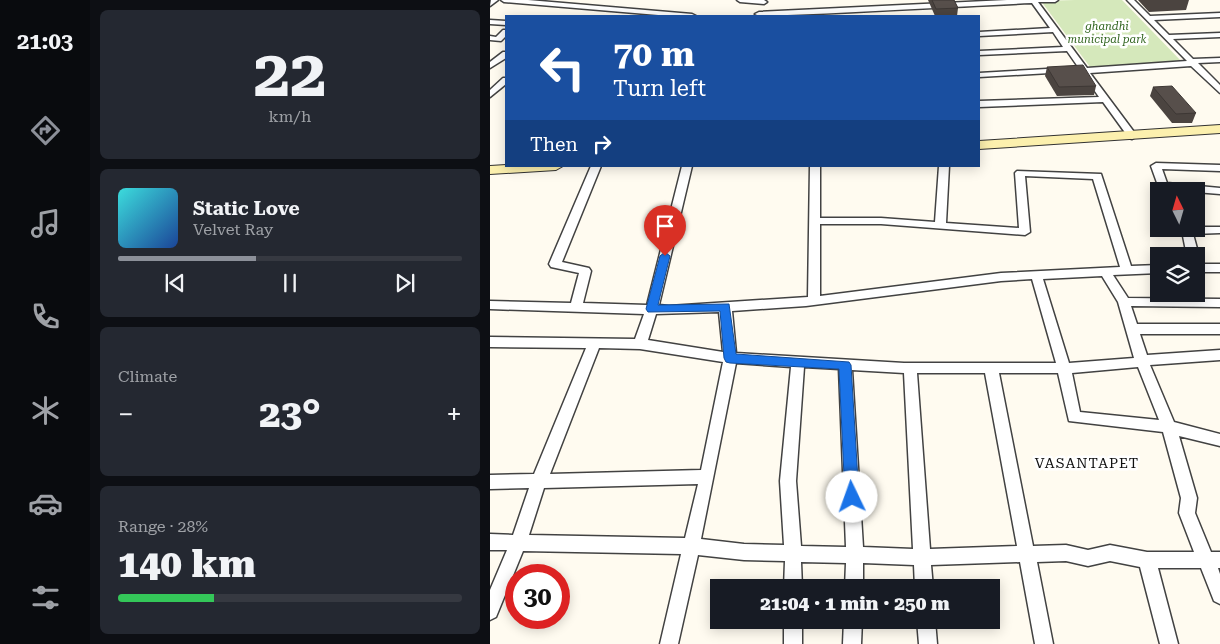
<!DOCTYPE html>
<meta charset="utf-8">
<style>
body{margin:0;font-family:"Roboto Serif",serif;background:#242831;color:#f1f3f6;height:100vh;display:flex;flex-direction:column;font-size:19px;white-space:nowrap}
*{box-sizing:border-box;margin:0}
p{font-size:16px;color:#9ea1a6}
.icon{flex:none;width:28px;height:28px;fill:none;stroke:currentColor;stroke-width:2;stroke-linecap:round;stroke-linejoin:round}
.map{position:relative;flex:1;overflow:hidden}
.side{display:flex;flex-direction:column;gap:10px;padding:10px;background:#0d0f14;width:400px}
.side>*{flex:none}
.guide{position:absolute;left:15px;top:15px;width:475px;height:152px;border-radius:0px;box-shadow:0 2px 12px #0003;background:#1a4fa0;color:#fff;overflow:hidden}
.needle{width:32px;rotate:355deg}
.tools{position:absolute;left:660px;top:182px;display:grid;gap:10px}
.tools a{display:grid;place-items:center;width:55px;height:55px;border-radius:0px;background:#171b24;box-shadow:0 2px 12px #0003;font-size:25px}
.speed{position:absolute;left:15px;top:564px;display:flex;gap:10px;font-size:25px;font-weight:700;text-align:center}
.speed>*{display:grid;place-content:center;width:65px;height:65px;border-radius:50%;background:#171b24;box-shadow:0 2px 12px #0003;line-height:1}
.speed .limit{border:8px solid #d22;background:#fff;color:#111}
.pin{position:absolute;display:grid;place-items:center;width:42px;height:42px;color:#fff;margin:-51px -21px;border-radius:50% 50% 50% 0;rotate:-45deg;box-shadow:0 0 5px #0007}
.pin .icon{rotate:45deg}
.me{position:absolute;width:55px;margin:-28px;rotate:357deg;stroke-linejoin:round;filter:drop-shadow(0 0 4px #0008)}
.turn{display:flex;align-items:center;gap:18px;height:105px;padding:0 25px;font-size:22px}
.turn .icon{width:65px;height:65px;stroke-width:2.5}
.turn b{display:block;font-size:35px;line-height:42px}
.then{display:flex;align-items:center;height:48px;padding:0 25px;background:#0003;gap:10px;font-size:19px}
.big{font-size:38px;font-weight:800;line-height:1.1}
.side .card{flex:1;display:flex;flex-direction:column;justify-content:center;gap:8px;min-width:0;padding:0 18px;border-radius:8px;background:#242831}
.side .dial{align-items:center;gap:0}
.dial b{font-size:65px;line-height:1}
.song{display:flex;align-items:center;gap:15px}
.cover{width:60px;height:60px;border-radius:8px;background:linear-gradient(135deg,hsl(180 70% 55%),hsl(220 70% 35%))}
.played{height:5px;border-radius:2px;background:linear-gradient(90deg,#8c9099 40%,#363941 40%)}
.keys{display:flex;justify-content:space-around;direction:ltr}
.heat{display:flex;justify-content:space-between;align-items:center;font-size:28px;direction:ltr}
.charge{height:8px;border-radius:4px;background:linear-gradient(90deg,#34c759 28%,#363941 0)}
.trip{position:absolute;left:220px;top:579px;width:290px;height:50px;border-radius:0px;background:#171b24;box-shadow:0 2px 12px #0003;font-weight:800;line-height:50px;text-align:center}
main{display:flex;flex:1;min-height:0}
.dock{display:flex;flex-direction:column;width:90px;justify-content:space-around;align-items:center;background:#090b0e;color:#9ea1a6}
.dock .icon{width:35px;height:35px}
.dock .current{color:#8c9099}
.dock b{font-size:22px;color:#f1f3f6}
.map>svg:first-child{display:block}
</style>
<main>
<nav class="dock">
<b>21:03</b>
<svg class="icon current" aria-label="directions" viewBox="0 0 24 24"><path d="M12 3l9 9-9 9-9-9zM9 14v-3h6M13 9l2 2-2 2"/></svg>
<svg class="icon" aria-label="music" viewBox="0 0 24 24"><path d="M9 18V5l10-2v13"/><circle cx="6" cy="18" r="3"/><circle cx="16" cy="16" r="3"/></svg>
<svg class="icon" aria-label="phone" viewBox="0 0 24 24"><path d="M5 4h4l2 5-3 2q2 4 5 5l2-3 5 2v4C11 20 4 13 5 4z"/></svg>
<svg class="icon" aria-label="climate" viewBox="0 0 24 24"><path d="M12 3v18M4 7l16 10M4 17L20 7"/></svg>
<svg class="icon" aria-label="car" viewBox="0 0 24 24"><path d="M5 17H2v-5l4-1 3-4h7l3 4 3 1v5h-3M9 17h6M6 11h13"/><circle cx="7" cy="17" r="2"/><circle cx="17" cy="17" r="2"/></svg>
<svg class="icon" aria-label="filters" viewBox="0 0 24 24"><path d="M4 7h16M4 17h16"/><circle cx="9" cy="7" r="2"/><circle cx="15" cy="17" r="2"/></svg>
</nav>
<section class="side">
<div class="card dial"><b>22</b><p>km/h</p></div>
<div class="card">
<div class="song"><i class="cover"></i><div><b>Static Love</b><p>Velvet Ray</p></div></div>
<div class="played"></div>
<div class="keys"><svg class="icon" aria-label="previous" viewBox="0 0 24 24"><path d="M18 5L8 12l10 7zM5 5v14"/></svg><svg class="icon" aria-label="pause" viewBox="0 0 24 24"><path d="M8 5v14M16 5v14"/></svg><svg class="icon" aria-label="next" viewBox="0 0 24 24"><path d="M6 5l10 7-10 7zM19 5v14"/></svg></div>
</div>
<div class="card"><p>Climate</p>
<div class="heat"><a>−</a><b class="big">23°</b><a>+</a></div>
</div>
<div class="card"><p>Range · 28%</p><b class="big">140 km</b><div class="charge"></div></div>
</section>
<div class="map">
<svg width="730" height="644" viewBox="0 0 730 644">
<rect width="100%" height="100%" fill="#fffbf0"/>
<!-- green -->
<polygon fill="#d5e8bb" points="585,0 632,0 692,62 600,67 551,1"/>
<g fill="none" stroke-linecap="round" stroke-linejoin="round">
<!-- street casing -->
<g stroke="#424242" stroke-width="3">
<g id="street">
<polygon points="8,0 0,6 1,0"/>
<polygon points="11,0 38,0 202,14 206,16 180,16 14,2"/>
<polygon points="247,0 274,0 277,2 274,4 250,2"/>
<path d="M517 0H568L565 2H548L597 68 697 61 637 0H644L660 16 730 13V17L664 20 679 35 730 33V37L683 39 703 59 730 58V62L708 63 730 85V93L701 66 600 73 647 136 642 139 639 138 613 102 489 107V101L609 97 577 51 489 55V51L573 47 563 32 489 36V32L560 28 542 3C451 7 360 13 269 16L265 14 269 12Z"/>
<polygon points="0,20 16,21 16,25 0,24"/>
<polygon points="13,30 16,30 16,36 11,41 0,40 0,36 6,37"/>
<polygon points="13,52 16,52 16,58 0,68 0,62"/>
<polygon points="574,68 578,70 577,72 489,77 489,73"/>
<polygon points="13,78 16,78 16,84 0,97 0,90"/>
<polygon points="666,163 730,165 730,171 672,169 677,183 730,188 730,194 680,190 680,191 670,191 661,166"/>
<path d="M101 166H111L72 262 99 268 101 271 93 303 157 305 192 166H202L169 305 179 306 318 297 320 166H330V218H391L445 222 449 166H459L456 223 529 228 525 173 527 171 611 174 641 266 669 265V273L623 275 638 298 730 299V307L641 306 647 324H730V334H650L657 355 730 350V360L660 365 684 422 730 434V446L689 436 707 498 705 513 721 552H730V568H728L730 574V604L724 601 711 568H668L688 644H670L650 567 620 561 598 566 576 561 547 562 563 644H545L530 562 441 565 443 588H425L424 565 373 563V588H355L356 563 311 562 312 588H294L295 561 254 560 208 555 188 644H170L191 554 33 551 6 617 0 620V590L17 550H0V534L23 535 39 488 0 489V475L44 474 96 348 0 347V337L145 339 154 314 0 309V301L81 303 89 273 61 267 59 264ZM535 176 603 179 630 267 511 273 330 296V224H391L535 235 540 232ZM612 276 628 302 644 358 579 363 553 279ZM542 279 566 363H414L246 353 242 311 316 306 511 281ZM229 312 233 352 158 340 166 314ZM109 348 150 349 233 362 211 470 60 474ZM246 363 301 367 290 481 294 545 254 544 211 539ZM314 367 349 369 356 547 311 546 306 481ZM648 367 669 420 590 412 582 373ZM362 370 414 373 423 549 373 547ZM427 373H495L527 546 440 549ZM509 373H568L579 421 673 432 691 498 689 513 704 552H657L620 545 598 550 576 545 543 546ZM208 484 195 538 39 535 54 488Z"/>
<polygon points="706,227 730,227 730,233 703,234 709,256 706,259 706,256 697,256 692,231 693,229"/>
<rect x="706" y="264" width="24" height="8"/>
<rect x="294" y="620" width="18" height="24"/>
<polygon points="354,620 372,620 371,644 353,644"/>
<polygon points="427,620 445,620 447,644 429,644"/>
</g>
</g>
<!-- secondary casing -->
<g stroke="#313131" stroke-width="2">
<g id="secondary">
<polygon points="730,125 730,133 489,149 489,141"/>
<polygon points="16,165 16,166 73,166 66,170 0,174 0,166"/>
</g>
</g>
<!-- street -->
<use href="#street" fill="#fff" fill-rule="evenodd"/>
<!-- secondary -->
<use href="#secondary" fill="#fcf0ae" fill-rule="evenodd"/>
</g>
<!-- wall -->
<g fill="#4b4440">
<polygon points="438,0 464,0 468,8 467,16 445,16"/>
<polygon points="648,0 699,0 696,10 659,12"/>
<polygon points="557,67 606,86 604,95 567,96 555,76"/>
<polygon points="663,87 706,113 702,123 682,123 660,96"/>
</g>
<!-- building -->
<g fill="#574f4b" stroke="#3d3734">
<polygon points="442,0 464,0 468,8 446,9"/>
<polygon points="593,65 606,86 569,87 557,67"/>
<polygon points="682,86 706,113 686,114 663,87"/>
</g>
<!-- route -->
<polygon fill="#1a73e8" stroke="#114b97" points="175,252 180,256 168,305 239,304 246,354 359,362 361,365 369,497 367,502 362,504 357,502 355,497 349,369 240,363 236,362 234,358 230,311 158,312 156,309 170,256"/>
<g text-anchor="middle" stroke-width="5" stroke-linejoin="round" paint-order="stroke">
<!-- far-park labels -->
<g font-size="11" font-style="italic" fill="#326520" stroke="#fff">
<text x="617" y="30">ghandhi<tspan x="617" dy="13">municipal park</tspan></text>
</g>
<!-- neighbourhood labels -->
<g font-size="14" letter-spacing="1" fill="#0f0f0f" stroke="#fff">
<text x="597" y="468">VASANTAPET</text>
</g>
</g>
</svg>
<div class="tools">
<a><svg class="needle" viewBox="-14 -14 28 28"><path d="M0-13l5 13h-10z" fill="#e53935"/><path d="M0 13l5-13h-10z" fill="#9ea1a6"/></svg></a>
<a><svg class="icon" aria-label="layers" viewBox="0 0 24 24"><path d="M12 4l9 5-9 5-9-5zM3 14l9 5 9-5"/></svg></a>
</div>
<div class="speed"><div class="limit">30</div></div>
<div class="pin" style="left:175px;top:256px;background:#d93025"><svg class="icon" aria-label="arrive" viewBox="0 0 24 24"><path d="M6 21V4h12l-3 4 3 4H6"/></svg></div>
<svg class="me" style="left:362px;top:497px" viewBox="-20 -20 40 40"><circle r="19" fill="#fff"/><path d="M0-13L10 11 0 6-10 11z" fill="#1a73e8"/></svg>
<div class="trip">21:04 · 1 min · 250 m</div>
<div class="guide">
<div class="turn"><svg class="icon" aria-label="left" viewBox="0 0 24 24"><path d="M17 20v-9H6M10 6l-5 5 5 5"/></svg><div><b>70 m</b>Turn left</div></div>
<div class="then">Then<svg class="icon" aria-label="right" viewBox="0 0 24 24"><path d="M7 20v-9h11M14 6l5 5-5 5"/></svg></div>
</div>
</div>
</main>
